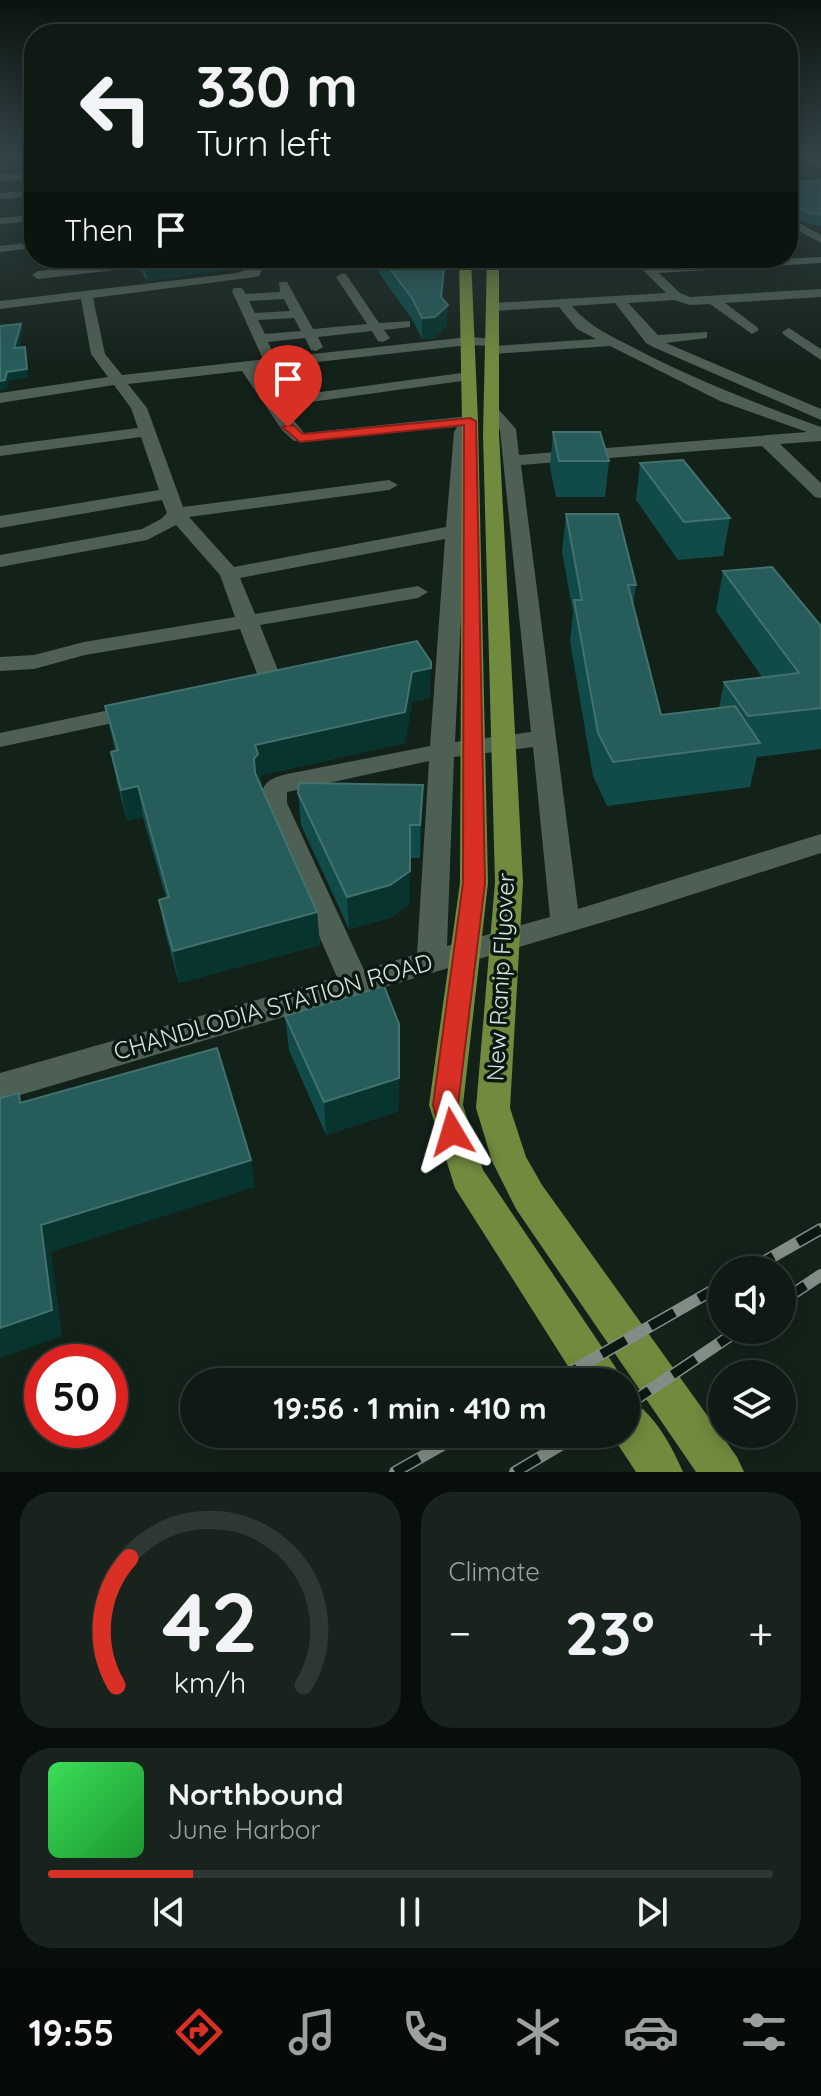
<!DOCTYPE html>
<meta charset="utf-8">
<style>
body{margin:0;font-family:Quicksand,sans-serif;background:#17231c;color:#f1f3f6;height:100vh;display:flex;flex-direction:column;font-size:30px;white-space:nowrap}
*{box-sizing:border-box;margin:0}
p{font-size:26px;color:#9ba1a0}
.icon{flex:none;width:44px;height:44px;fill:none;stroke:currentColor;stroke-width:2;stroke-linecap:round;stroke-linejoin:round}
.map{position:relative;height:1472px;overflow:hidden}
.side{display:flex;flex-direction:column;gap:20px;padding:20px;background:#080e0a;flex:1}
.side>*{flex:none}
.top-card{position:absolute;left:24px;top:24px;width:774px;height:244px;border-radius:32px;box-shadow:0 4px 20px #0003,0 0 0 2px #2e3833;background:#0e1a13;color:#f1f3f6;overflow:hidden}
.fabs{position:absolute;left:708px;top:1256px;display:grid;gap:16px}
.fabs a{display:grid;place-items:center;width:88px;height:88px;border-radius:50%;background:#0e1a13;box-shadow:0 4px 20px #0003,0 0 0 2px #2e3833;font-size:40px}
.speed{position:absolute;left:24px;top:1344px;display:flex;gap:16px;font-size:40px;font-weight:700;text-align:center}
.speed>*{display:grid;place-content:center;width:104px;height:104px;border-radius:50%;background:#0e1a13;box-shadow:0 4px 20px #0003,0 0 0 2px #2e3833;line-height:1}
.speed .limit{border:12px solid #d22;background:#fff;color:#111}
.pin{position:absolute;display:grid;place-items:center;width:68px;height:68px;color:#fff;margin:-82px -34px;border-radius:50% 50% 50% 0;rotate:-45deg;box-shadow:0 0 8px #0007}
.pin .icon{rotate:45deg}
.me{position:absolute;width:88px;margin:-44px;rotate:353deg;stroke-linejoin:round;filter:drop-shadow(0 0 6px #0008)}
.turn{display:flex;align-items:center;gap:28px;height:168px;padding:0 40px;font-size:36px}
.turn .icon{width:104px;height:104px;stroke-width:2.5}
.turn b{display:block;font-size:56px;line-height:68px}
.then{display:flex;align-items:center;height:76px;padding:0 40px;background:#0003;gap:16px;font-size:30px}
.big{font-size:60px;font-weight:700;line-height:1.1}
.side .tile{flex:1;display:flex;flex-direction:column;justify-content:center;gap:12px;min-width:0;padding:0 28px;border-radius:32px;background:#17231c}
.side .dial{align-items:center;gap:0}
.dial svg{height:208px;overflow:visible;fill:none;stroke:#2e3833;stroke-width:7;stroke-linecap:round;text-anchor:middle}
.dial text{fill:#f1f3f6;stroke:none}
.song{display:flex;align-items:center;gap:24px}
.cover{width:96px;height:96px;border-radius:12px;background:linear-gradient(135deg,hsl(130 70% 55%),hsl(130 70% 35%))}
.played{height:8px;border-radius:4px;background:linear-gradient(90deg,#d93025 20%,#2e3833 20%)}
.keys{display:flex;justify-content:space-around;direction:ltr}
.heat{display:flex;justify-content:space-between;align-items:center;font-size:44px;direction:ltr}
.side .tiles{flex:1;display:grid;gap:20px;grid-template-columns:1fr 1fr}
.tile:last-child{grid-column:span 2}
.trip{position:absolute;left:180px;top:1368px;width:460px;height:80px;border-radius:40px;background:#0e1a13;box-shadow:0 4px 20px #0003,0 0 0 2px #2e3833;font-weight:700;line-height:80px;text-align:center}
.tabs{display:flex;height:128px;justify-content:space-around;align-items:center;background:#060a08;color:#9ba1a0}
.tabs .icon{width:56px;height:56px}
.tabs .current{color:#d93025}
.tabs b{font-size:36px;color:#f1f3f6}
.map>svg:first-child{display:block}
</style>
<div class="map">
<svg width="821" height="1472" viewBox="0 0 821 1472">
<rect width="100%" height="100%" fill="#132219"/>
<g fill="none" stroke-linecap="round" stroke-linejoin="round">
<!-- minor -->
<g fill="#4e5f54" fill-rule="evenodd">
<polygon points="0,158 15,158 0,161"/>
<polygon points="798,158 821,162 821,168 800,160"/>
<polygon points="34,173 34,179 0,181 0,175"/>
<polygon points="34,190 34,196 0,199 0,193"/>
<polygon points="34,215 34,221 0,224 0,218"/>
<polygon points="788,217 821,235 821,243 788,225"/>
<polygon points="34,242 34,248 0,252 0,246"/>
<path d="M821 257V263L659 273 680 293 690 297 821 289V297L725 303 757 327 759 330 752 334 710 304 689 305 675 300 628 303 658 335 707 332V338L666 343 821 409V420L653 347 646 343 615 303 572 306C590 328 614 337 638 350 698 381 758 404 821 427V441L780 444 821 483V498L815 497 762 446 521 465 578 909 821 834V853L644 910 0 1101V1073L337 977 261 803C261 783 268 779 287 774L430 746 445 539 240 578 255 614 418 586 428 592 418 598 260 625 283 683 280 688 252 694 244 692 241 687 244 682 259 679 240 629 85 655 34 669 0 671V657L34 655 84 642 235 617 220 575 176 525 147 540 0 567V555L142 529 161 519 167 513 162 500 0 528V516L159 490 141 437 0 456V446L138 428 131 408 114 385 0 403V393L108 377 91 354 81 299 0 309V301L237 273 251 268 243 258H255L263 268 259 276 255 277 93 298 105 354 122 375 468 337 498 339 500 342 495 346 596 339 577 329 559 307 493 311 487 307 493 303 666 293 643 270 649 266ZM468 345 492 346 486 350 493 354 610 346 720 401 807 432 519 455 516 429 499 410H487L485 413 500 430 531 732 455 742 470 432 478 421 470 416 304 433 282 406 469 380 476 376 469 372 276 398 255 369ZM242 371 282 430 294 441 457 427 454 432 446 527 234 567 189 517 389 490 398 485 389 480 183 507 147 408 128 384ZM533 747 550 917 447 946 454 757ZM429 761 417 954 364 970 287 803V792Z"/>
<polygon points="312,258 325,258 336,267 326,270"/>
<polygon points="129,261 135,265 133,268 38,279 32,275 38,271"/>
<path d="M342 273 346 274 379 323 410 321V327L384 330 390 338 383 342 378 341 372 331 318 337 323 347 316 351 311 350 305 338 268 342 274 354 267 358 262 357 232 291 234 288H242L246 294 280 292 279 282H287L313 329 367 324 336 277ZM284 299 290 311 255 313 249 301ZM294 318 301 331 265 334 258 320Z"/>
<polygon points="789,328 821,349 821,360 784,335 782,332"/>
<polygon points="138,704 146,706 150,711 146,716 0,747 0,733"/>
</g>
<!-- major -->
<g fill="#708b3e" fill-rule="evenodd">
<polygon points="459,258 471,258 478,421 488,883 463,1105 483,1170 616,1368 622,1382 578,1382 455,1188 429,1105 460,883 462,421"/>
<polygon points="487,258 499,258 499,434 523,882 510,1108 526,1157 542,1185 737,1457 744,1472 696,1472 516,1209 492,1161 476,1108 495,882 483,434"/>
<path d="M626 1398C652 1409 672 1446 683 1472H636L611 1434H626Z"/>
</g>
<!-- rail casing -->
<g stroke="#818d85" stroke-width="12">
<g id="rail">
<polyline points="749,1270 821,1229"/>
<polyline points="782,1301 821,1275"/>
<polyline points="553,1382 722,1285"/>
<polyline points="626,1406 739,1330"/>
<polyline points="395,1472 462,1434"/>
<polyline points="515,1472 579,1434"/>
</g>
</g>
<!-- rail -->
<use href="#rail" stroke="#091810" stroke-width="9" stroke-dasharray="28" stroke-linecap="butt"/>
</g>
<!-- wall -->
<g fill="#104b4a">
<polygon points="788,178 790,183 821,180 821,226 806,223 788,213"/>
<polygon points="131,258 243,258 244,267 147,281"/>
<polygon points="379,258 445,258 442,299 447,325 435,338 422,339 412,319 379,273"/>
<polygon points="553,432 609,461 605,497 556,497 550,467"/>
<polygon points="640,463 730,518 723,556 678,560 636,500"/>
<polygon points="566,514 636,585 633,606 661,715 719,708 724,682 762,677 716,611 723,571 821,626 821,749 757,757 750,787 607,806 593,776 570,641 573,612 562,552"/>
<polygon points="430,698 412,702 405,743 261,775 261,786 317,912 320,945 179,983 165,932 159,900 166,898 143,817 127,821 117,783 111,752 115,751 105,706"/>
<polygon points="423,785 420,858 410,858 410,904 390,918 349,929 301,825 298,793"/>
<polygon points="285,1016 399,1111 326,1135 289,1050"/>
</g>
<!-- shaded-wall -->
<g fill="#083430">
<polygon points="162,258 243,258 244,267 147,281 145,260"/>
<polygon points="445,258 441,311 448,305 447,325 435,338 422,339 422,318 441,297"/>
<polygon points="21,324 23,333 16,358 14,348"/>
<polygon points="25,347 28,378 9,381 7,389 0,391 0,381"/>
<polygon points="431,662 430,698 412,702 405,743 261,775 262,785 257,790 254,759 255,745 412,672"/>
<polygon points="423,785 422,818 420,858 420,825"/>
<polygon points="138,786 143,817 127,821 121,790"/>
<polygon points="410,858 410,904 390,918 349,929 347,897"/>
<polygon points="317,912 320,945 179,983 173,951"/>
<polygon points="399,1024 399,1111 326,1135 324,1102"/>
<polygon points="251,1160 255,1187 51,1252 62,1336 0,1358 0,1328 41,1225"/>
</g>
<!-- building -->
<g fill="#265c5a" stroke="#42716e" stroke-width="2">
<polygon points="788,178 790,183 821,180 821,215 808,212 788,202"/>
<polygon points="143,258 162,258 145,260"/>
<polygon points="382,258 445,258 441,297 448,305 435,317 422,318 412,298"/>
<polygon points="21,324 14,348 25,347 27,369 7,372 5,380 0,381 0,326"/>
<polygon points="553,432 600,432 609,461 559,461"/>
<polygon points="683,460 730,518 684,522 640,463"/>
<polygon points="566,514 618,514 636,585 628,585 661,715 735,706 760,743 613,762 598,733 574,600 582,600"/>
<polygon points="772,567 821,626 821,708 748,716 724,682 799,673 723,571"/>
<polygon points="417,641 431,662 431,668 412,672 405,712 255,745 258,754 254,759 255,773 317,912 173,951 159,900 169,897 138,786 121,790 111,752 118,750 105,706"/>
<polygon points="299,783 423,785 420,825 410,825 410,871 390,885 347,897 298,793"/>
<polygon points="384,986 399,1024 399,1078 324,1102 285,1016"/>
<polygon points="217,1048 251,1160 41,1225 52,1310 0,1328 0,1098 19,1093 20,1103"/>
</g>
<!-- sky -->
<linearGradient id="sky" x2="0" y2="1"><stop stop-color="#0a130e"/><stop offset="0.43" stop-color="#334449"/><stop offset="1" stop-color="#334449" stop-opacity="0"/></linearGradient>
<rect width="821" height="364" fill="url(#sky)"/>
<!-- route -->
<polygon fill="#d93025" stroke="#8d1f18" stroke-width="2" points="470,418 476,421 485,883 458,1105 465,1132 461,1140 452,1143 443,1140 433,1105 463,883 464,425 300,442 282,427 293,425 303,434"/>
<g text-anchor="middle" stroke-width="7" stroke-linejoin="round" paint-order="stroke">
<!-- near-street labels -->
<g font-size="24" fill="#dae3dd" stroke="#091810">
<text transform="translate(501 977) rotate(-87)" y="8">New Ranip Flyover</text>
<text transform="translate(273 1007) rotate(-16)" y="8">CHANDLODIA STATION ROAD</text>
</g>
</g>
</svg>
<div class="fabs">
<a><svg class="icon" aria-label="sound" viewBox="0 0 24 24"><path d="M4 9h4l5-4v14l-5-4H4zM17 9q2 3 0 6"/></svg></a>
<a><svg class="icon" aria-label="layers" viewBox="0 0 24 24"><path d="M12 4l9 5-9 5-9-5zM3 14l9 5 9-5"/></svg></a>
</div>
<div class="speed"><div class="limit">50</div></div>
<div class="pin" style="left:288px;top:427px;background:#d93025"><svg class="icon" aria-label="arrive" viewBox="0 0 24 24"><path d="M6 21V4h12l-3 4 3 4H6"/></svg></div>
<svg class="me" style="left:452px;top:1132px" viewBox="-20 -20 40 40"><path d="M0-17L14 15 0 8-14 15z" fill="#d93025" stroke="#fff" stroke-width="4"/></svg>
<div class="trip">19:56 · 1 min · 410 m</div>
<div class="top-card">
<div class="turn"><svg class="icon" aria-label="left" viewBox="0 0 24 24"><path d="M17 20v-9H6M10 6l-5 5 5 5"/></svg><div><b>330 m</b>Turn left</div></div>
<div class="then">Then<svg class="icon" aria-label="arrive" viewBox="0 0 24 24"><path d="M6 21V4h12l-3 4 3 4H6"/></svg></div>
</div>
</div>
<section class="side">
<div class="tiles">
<div class="tile dial"><svg viewBox="0 0 100 80">
<path d="M14 69A42 42 0 1 1 86 69"/>
<path d="M14 69A42 42 0 0 1 19 20" stroke="#d93025"/>
<text x="50" y="56" font-size="32" font-weight="700">42</text>
<text x="50" y="72" font-size="11">km/h</text>
</svg></div>
<div class="tile"><p>Climate</p>
<div class="heat"><a>−</a><b class="big">23°</b><a>+</a></div>
</div>
<div class="tile">
<div class="song"><i class="cover"></i><div><b>Northbound</b><p>June Harbor</p></div></div>
<div class="played"></div>
<div class="keys"><svg class="icon" aria-label="previous" viewBox="0 0 24 24"><path d="M18 5L8 12l10 7zM5 5v14"/></svg><svg class="icon" aria-label="pause" viewBox="0 0 24 24"><path d="M8 5v14M16 5v14"/></svg><svg class="icon" aria-label="next" viewBox="0 0 24 24"><path d="M6 5l10 7-10 7zM19 5v14"/></svg></div>
</div>
</div>
</section>
<nav class="tabs">
<b>19:55</b>
<svg class="icon current" aria-label="directions" viewBox="0 0 24 24"><path d="M12 3l9 9-9 9-9-9zM9 14v-3h6M13 9l2 2-2 2"/></svg>
<svg class="icon" aria-label="music" viewBox="0 0 24 24"><path d="M9 18V5l10-2v13"/><circle cx="6" cy="18" r="3"/><circle cx="16" cy="16" r="3"/></svg>
<svg class="icon" aria-label="phone" viewBox="0 0 24 24"><path d="M5 4h4l2 5-3 2q2 4 5 5l2-3 5 2v4C11 20 4 13 5 4z"/></svg>
<svg class="icon" aria-label="climate" viewBox="0 0 24 24"><path d="M12 3v18M4 7l16 10M4 17L20 7"/></svg>
<svg class="icon" aria-label="car" viewBox="0 0 24 24"><path d="M5 17H2v-5l4-1 3-4h7l3 4 3 1v5h-3M9 17h6M6 11h13"/><circle cx="7" cy="17" r="2"/><circle cx="17" cy="17" r="2"/></svg>
<svg class="icon" aria-label="filters" viewBox="0 0 24 24"><path d="M4 7h16M4 17h16"/><circle cx="9" cy="7" r="2"/><circle cx="15" cy="17" r="2"/></svg>
</nav>
